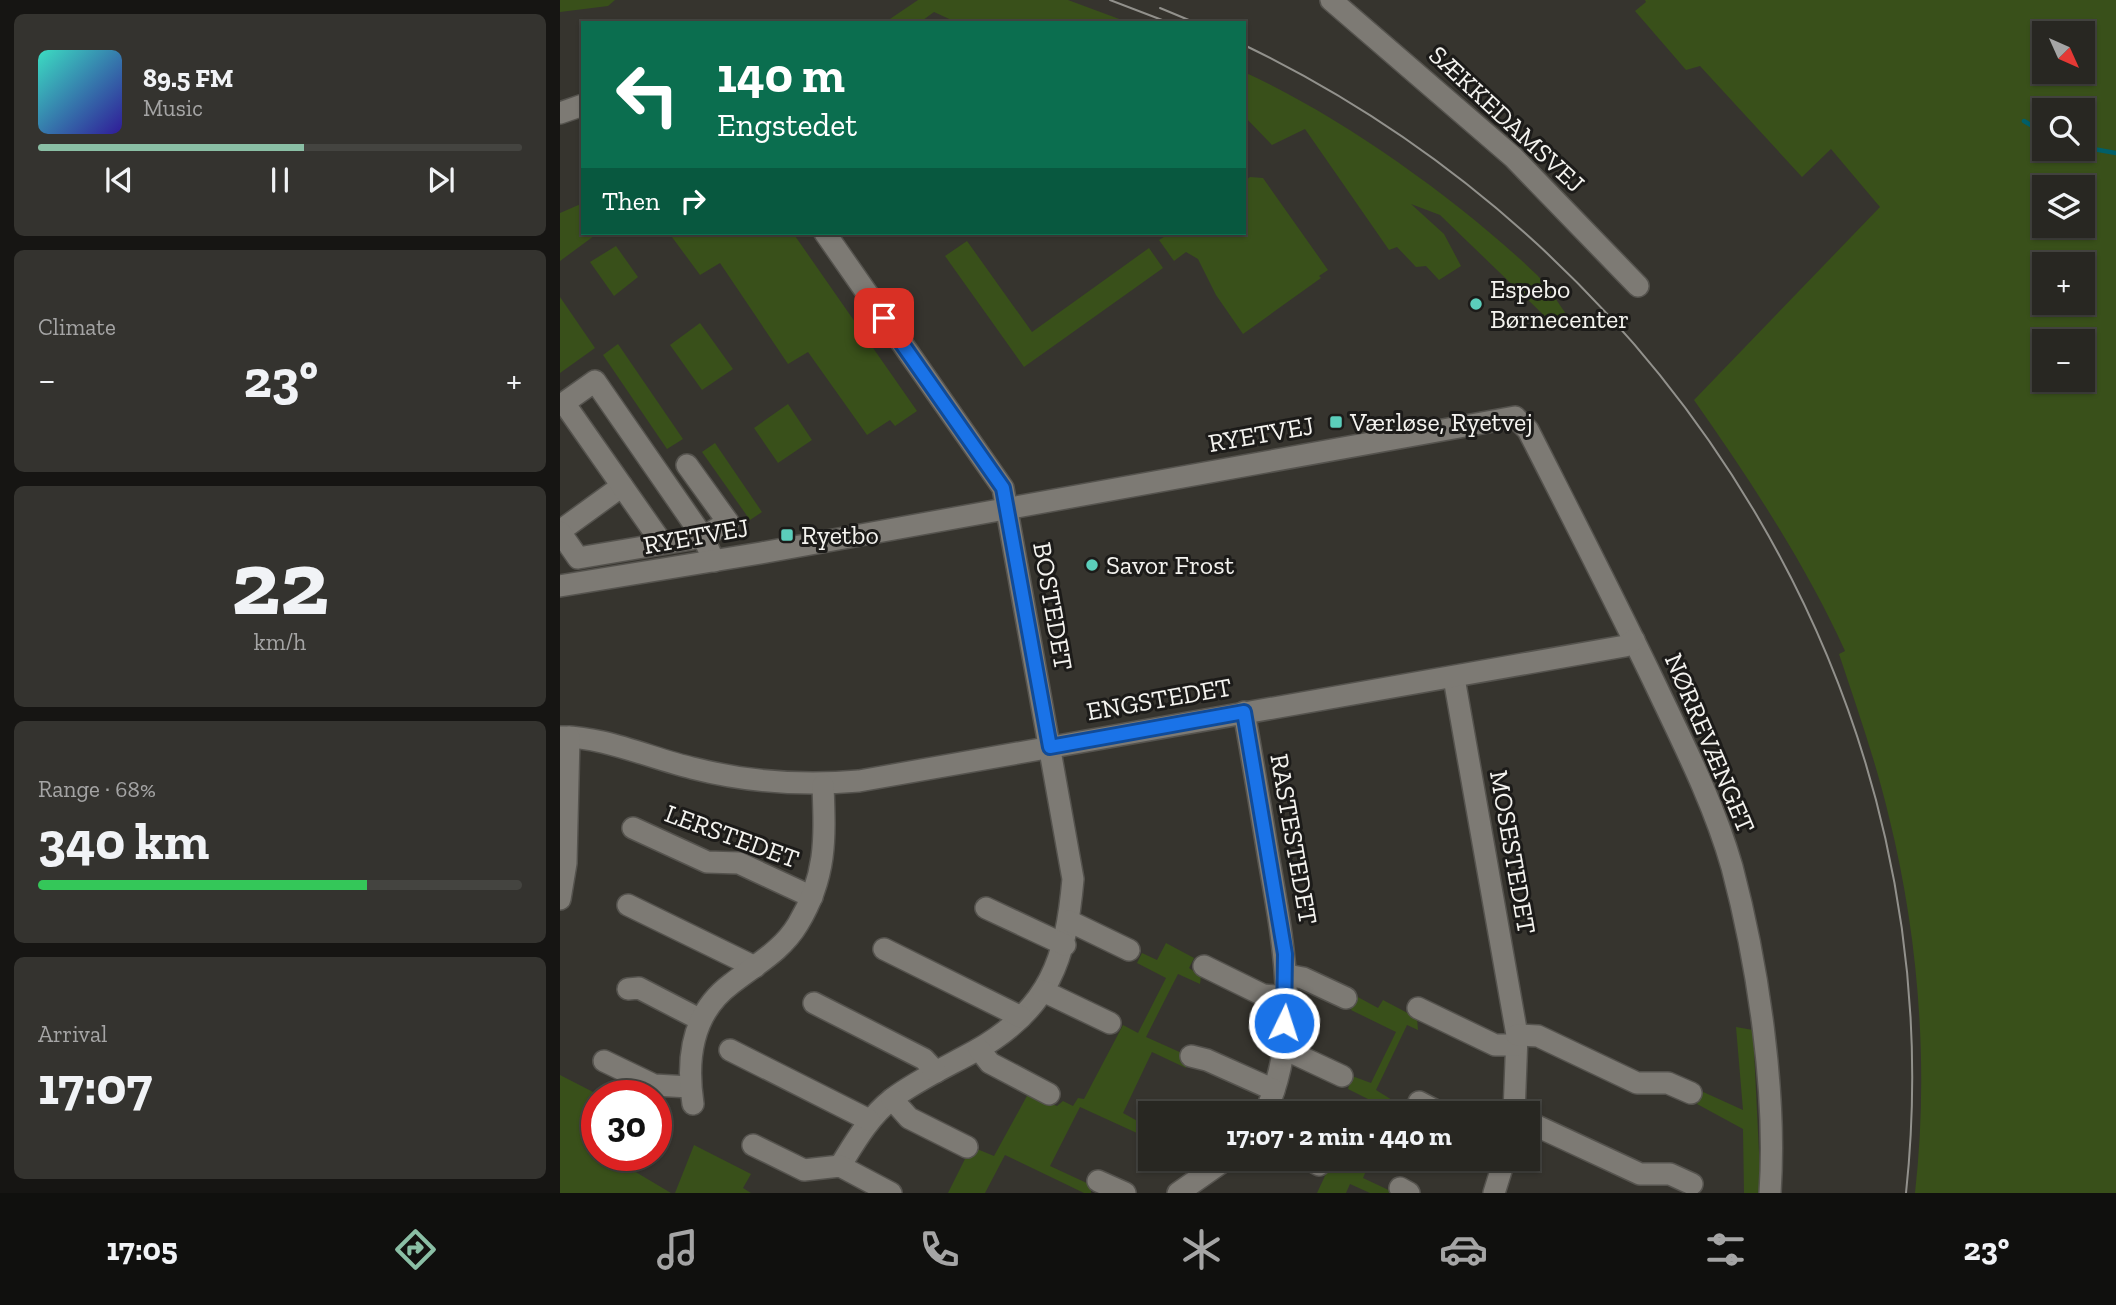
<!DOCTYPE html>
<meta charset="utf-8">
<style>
body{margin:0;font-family:"Zilla Slab",serif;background:#34332f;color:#f1f3f6;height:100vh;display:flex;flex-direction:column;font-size:26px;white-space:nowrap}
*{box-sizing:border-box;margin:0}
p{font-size:23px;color:#a5a5a5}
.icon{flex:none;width:38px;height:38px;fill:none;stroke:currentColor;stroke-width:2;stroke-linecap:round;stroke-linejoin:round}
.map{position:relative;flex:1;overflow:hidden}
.details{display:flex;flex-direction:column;gap:14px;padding:14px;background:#161513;width:560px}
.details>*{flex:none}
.banner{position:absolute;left:21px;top:21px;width:665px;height:214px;border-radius:0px;box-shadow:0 2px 5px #0004,0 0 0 2px #444440;background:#0b6e4f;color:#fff;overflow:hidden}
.needle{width:46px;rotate:135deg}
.buttons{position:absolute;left:1472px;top:21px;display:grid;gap:14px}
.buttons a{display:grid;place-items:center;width:63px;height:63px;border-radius:0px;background:#282722;box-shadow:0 2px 5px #0004,0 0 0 2px #444440;font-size:35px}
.speed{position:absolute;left:21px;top:1080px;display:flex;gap:14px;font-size:35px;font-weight:700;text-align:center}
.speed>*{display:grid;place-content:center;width:91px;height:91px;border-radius:50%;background:#282722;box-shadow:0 2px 5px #0004,0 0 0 2px #444440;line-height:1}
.speed .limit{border:10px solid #d22;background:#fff;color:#111}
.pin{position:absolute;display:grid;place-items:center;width:60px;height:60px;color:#fff;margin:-30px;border-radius:14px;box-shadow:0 4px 10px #0006}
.me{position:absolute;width:77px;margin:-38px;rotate:4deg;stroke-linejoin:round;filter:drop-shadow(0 0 5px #0008)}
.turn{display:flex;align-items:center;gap:24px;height:147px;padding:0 21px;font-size:32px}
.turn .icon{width:91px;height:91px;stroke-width:2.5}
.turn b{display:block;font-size:49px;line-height:60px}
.then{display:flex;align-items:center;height:66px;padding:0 21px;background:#0003;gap:14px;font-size:26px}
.big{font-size:52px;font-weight:700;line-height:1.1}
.details .widget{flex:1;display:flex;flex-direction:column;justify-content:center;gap:10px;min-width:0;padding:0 24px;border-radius:10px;background:#34332f}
.details .dial{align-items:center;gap:0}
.dial b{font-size:91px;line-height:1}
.song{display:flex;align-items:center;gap:21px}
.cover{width:84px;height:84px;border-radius:10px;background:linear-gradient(135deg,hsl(170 70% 55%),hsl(250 70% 35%))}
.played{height:7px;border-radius:4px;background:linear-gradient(90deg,#8abfa5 55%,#444440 55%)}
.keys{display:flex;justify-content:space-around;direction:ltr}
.heat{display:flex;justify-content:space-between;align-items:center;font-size:38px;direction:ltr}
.charge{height:10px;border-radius:5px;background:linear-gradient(90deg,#34c759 68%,#444440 0)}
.trip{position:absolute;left:578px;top:1101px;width:402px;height:70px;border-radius:0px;background:#282722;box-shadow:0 2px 5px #0004,0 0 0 2px #444440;font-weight:700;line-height:70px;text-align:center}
.menu{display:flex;height:112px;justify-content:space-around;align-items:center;background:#10100e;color:#a5a5a5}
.menu .icon{width:49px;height:49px}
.menu .selected{color:#8abfa5}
.menu b{font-size:32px;color:#f1f3f6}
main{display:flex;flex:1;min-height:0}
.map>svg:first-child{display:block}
</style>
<main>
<section class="details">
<div class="widget">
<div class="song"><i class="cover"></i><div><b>89.5 FM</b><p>Music</p></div></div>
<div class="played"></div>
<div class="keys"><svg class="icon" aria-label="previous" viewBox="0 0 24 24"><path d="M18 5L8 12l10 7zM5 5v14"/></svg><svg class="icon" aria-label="pause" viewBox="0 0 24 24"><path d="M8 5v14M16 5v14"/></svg><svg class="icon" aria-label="next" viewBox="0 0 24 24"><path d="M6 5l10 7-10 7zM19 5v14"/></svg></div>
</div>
<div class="widget"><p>Climate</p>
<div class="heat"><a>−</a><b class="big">23°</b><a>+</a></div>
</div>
<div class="widget dial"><b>22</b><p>km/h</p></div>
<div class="widget"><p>Range · 68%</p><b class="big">340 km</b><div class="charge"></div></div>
<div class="widget"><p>Arrival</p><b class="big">17:07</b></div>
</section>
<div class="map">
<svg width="1556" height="1193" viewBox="0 0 1556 1193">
<rect width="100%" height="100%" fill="#36342e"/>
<!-- green -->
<g fill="#39501a" fill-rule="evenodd">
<polygon points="0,0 55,0 48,6 0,12"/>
<polygon points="358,0 508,0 570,23 398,23 374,12 359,23 324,23"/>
<path d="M1085 0H1556V1193H1355C1369 1069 1359 938 1329 817 1316 762 1297 708 1279 654L1285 651C1246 565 1189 478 1134 400L1320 207 1271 149 1242 177 1140 66 1126 70 1075 11 1086 2ZM1484 33H1522V72H1484ZM1484 110H1522V149H1484ZM1484 187H1522V226H1484ZM1484 264H1522V303H1484ZM1484 341H1522V380H1484Z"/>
<path d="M684 72C781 116 900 201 977 275 988 286 997 301 1006 314L994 325 880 215 851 204 884 234 901 266 879 280 866 266 856 267 837 247 829 250 745 129 712 145 684 116Z"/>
<polygon points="690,177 703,178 768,270 759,276 761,278 683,334 656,295 638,259 626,252 614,261 599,240 610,233 684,233 684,181"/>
<polygon points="23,203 23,233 38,233 0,261 0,213"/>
<polygon points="109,233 233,233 357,411 335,426 330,420 307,435 248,352 228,364 160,263 140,275"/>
<polygon points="407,241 472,332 589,248 603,268 464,367 385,256"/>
<polygon points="56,246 78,277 54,296 30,262"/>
<polygon points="0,297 35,348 0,373"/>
<polygon points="140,323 173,369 142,390 110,345"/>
<polygon points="58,344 123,439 107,449 43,355"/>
<polygon points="228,404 252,440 218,463 194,428"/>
<polygon points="155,443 202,512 190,520 142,452"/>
<polygon points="606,943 634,958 629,968 641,976 640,984 618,974 586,1037 624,1054 626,1068 592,1052 563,1113 590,1128 590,1139 520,1107 490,1166 531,1185 531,1193 524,1193 445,1155 425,1193 388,1193 407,1155 413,1157 417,1149 434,1156 468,1094 497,1106 503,1101 513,1106 518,1098 524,1099 563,1025 578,1033 606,978 577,963 582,953 597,960"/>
<polygon points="796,996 818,1008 823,1000 857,1018 858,1030 847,1025 816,1090 853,1113 814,1113 818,1104 788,1089 792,1076 811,1083 836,1032 791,1010"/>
<polygon points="1176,1027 1193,1030 1201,1193 1184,1193 1183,1129 1137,1104 1141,1091 1183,1110"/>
<polygon points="0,1075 39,1095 37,1155 81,1155 74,1171 111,1193 0,1193"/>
<polygon points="134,1145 191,1174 183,1188 191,1193 115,1193"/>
<polygon points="792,1158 811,1159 803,1178 835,1193 810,1193 790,1184 786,1193 757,1193 771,1163 786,1171"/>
</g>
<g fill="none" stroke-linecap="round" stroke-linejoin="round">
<!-- stream -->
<g stroke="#015f69" stroke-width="4.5">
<polyline points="1464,121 1484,133"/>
<polyline points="1522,147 1556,153"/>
</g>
<!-- minor casing -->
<g stroke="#55534e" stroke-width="24">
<g id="minor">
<polyline points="771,0 953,157 1078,286"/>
<polyline points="0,113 23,105"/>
<path d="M265 233 443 488 513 879C506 959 490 1009 415 1051 388 1066 357 1080 332 1099 309 1117 295 1142 280 1166"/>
<polyline points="0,531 62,486"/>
<polyline points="0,532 18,558 143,537 168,522 127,465"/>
<polyline points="102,543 4,403 35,381 143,537 154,561"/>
<path d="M0 586 201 553 955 417 968 430C1011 515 1055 600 1096 686 1124 745 1154 804 1172 867 1198 965 1217 1092 1210 1193"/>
<polyline points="894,678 957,1035 954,1113"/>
<path d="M684 712C693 762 701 811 709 860 723 942 742 1034 705 1113"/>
<path d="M0 737C39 735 93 759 132 768 187 782 242 786 299 781L1065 646 1074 640"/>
<polyline points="73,828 147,862 179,863 252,897"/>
<polyline points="0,899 6,863 9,737"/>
<polyline points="68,905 195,967"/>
<polyline points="426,908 505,945"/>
<polyline points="509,921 569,950"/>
<polyline points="324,949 461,1017"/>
<polyline points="644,966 703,995 727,997"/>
<polyline points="727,975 743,978 786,998"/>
<polyline points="68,989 79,988 139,1019"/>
<polyline points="483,991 550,1023"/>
<polyline points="254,1003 364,1059 376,1072"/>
<polyline points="858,1008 935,1045 956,1045"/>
<polyline points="957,1035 978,1036 1077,1083 1108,1083 1131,1093"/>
<polyline points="722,1048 782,1076"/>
<polyline points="419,1049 430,1063 489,1094"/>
<polyline points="170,1050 309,1120"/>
<polyline points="631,1056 647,1060 714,1090"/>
<polyline points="44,1061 94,1085 130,1087"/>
<polyline points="332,1099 349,1118 407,1147"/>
<polyline points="859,1102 880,1113"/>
<path d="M133 1104C126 1058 132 1013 171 984 195 965 222 951 238 924 267 876 265 838 263 785"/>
<polyline points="968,1122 1080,1174 1110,1174 1132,1184"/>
<polyline points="193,1145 244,1170 280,1166 331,1193"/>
<polyline points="747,1158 759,1165"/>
<polyline points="538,1181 565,1193"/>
<polyline points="840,1188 849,1193"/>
<polyline points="618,1193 668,1158"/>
<polyline points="934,1193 945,1158"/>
</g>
</g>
<!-- minor -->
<use href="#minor" stroke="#7d7a74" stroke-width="21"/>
<!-- tram -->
<g stroke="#92918c" stroke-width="2">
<polyline points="550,0 610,23"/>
<polyline points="600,8 636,23"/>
<path d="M684 45C1117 254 1398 708 1346 1193"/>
</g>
</g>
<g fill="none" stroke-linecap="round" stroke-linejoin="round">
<!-- route casing -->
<g stroke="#114b97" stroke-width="18">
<polyline id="route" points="324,318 443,488 490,747 684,712 725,954 724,1023"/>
</g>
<!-- route -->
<use href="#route" stroke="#1a73e8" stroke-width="12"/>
</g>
<!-- markers -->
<g fill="#5bcebb" stroke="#1c1b19" stroke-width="2.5">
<circle cx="916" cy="304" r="7"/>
<rect x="769" y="415" width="14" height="14" rx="3.5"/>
<rect x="220" y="528" width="14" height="14" rx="3.5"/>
<circle cx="532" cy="565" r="7"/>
</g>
<g text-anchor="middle" stroke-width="6" stroke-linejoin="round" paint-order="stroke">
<!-- street labels -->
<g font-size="26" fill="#f4f3ef" stroke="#1c1b19">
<text transform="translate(947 119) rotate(43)" y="9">SÆKKEDAMSVEJ</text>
<text transform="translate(701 434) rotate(-10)" y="9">RYETVEJ</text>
<text transform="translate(136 536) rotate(-10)" y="9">RYETVEJ</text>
<text transform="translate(493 606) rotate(80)" y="9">BOSTEDET</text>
<text transform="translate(599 699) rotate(-10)" y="9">ENGSTEDET</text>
<text transform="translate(1150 743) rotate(67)" y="9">NØRREVÆNGET</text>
<text transform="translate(172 836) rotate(20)" y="9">LERSTEDET</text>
<text transform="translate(734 839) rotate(80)" y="9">RASTESTEDET</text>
<text transform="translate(953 852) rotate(80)" y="9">MOSESTEDET</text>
</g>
<!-- poi labels -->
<g font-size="26" fill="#f4f3ef" stroke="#1c1b19" text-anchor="start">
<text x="930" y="298">Espebo<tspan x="930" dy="30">Børnecenter</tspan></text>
<text x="790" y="431">Værløse, Ryetvej</text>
<text x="241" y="544">Ryetbo</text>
<text x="546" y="574">Savor Frost</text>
</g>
</g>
</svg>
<div class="buttons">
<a><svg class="needle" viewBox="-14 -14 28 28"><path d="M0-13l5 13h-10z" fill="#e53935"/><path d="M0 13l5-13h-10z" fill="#a5a5a5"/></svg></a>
<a><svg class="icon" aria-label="search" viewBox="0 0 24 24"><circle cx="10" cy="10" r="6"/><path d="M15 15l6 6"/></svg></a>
<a><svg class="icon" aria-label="layers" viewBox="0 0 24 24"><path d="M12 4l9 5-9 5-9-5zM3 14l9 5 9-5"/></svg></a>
<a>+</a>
<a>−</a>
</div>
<div class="speed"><div class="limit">30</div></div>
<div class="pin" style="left:324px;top:318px;background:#d93025"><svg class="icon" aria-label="arrive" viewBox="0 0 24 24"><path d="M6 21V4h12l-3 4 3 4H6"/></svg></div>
<svg class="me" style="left:724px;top:1023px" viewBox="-20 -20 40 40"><circle r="17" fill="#1a73e8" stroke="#fff" stroke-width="3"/><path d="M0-11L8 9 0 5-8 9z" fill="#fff"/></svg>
<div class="trip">17:07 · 2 min · 440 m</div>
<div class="banner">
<div class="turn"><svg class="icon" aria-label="left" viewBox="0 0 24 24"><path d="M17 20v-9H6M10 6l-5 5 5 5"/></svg><div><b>140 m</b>Engstedet</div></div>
<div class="then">Then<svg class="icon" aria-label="right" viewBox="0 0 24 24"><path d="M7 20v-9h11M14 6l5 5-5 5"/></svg></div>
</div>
</div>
</main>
<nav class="menu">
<b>17:05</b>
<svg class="icon selected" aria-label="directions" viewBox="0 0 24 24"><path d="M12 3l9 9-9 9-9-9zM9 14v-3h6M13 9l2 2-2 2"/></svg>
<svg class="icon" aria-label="music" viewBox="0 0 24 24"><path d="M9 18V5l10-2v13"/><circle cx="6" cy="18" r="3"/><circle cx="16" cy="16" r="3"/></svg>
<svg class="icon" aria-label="phone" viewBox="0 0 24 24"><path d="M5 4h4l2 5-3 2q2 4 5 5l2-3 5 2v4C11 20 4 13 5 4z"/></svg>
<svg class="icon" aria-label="climate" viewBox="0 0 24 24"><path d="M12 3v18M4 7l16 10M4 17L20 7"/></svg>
<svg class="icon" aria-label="car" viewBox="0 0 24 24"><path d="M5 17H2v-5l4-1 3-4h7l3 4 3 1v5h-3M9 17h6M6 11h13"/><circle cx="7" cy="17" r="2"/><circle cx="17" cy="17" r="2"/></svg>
<svg class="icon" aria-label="filters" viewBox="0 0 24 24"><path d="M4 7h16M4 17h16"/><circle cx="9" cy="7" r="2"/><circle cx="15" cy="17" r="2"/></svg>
<b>23°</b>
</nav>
